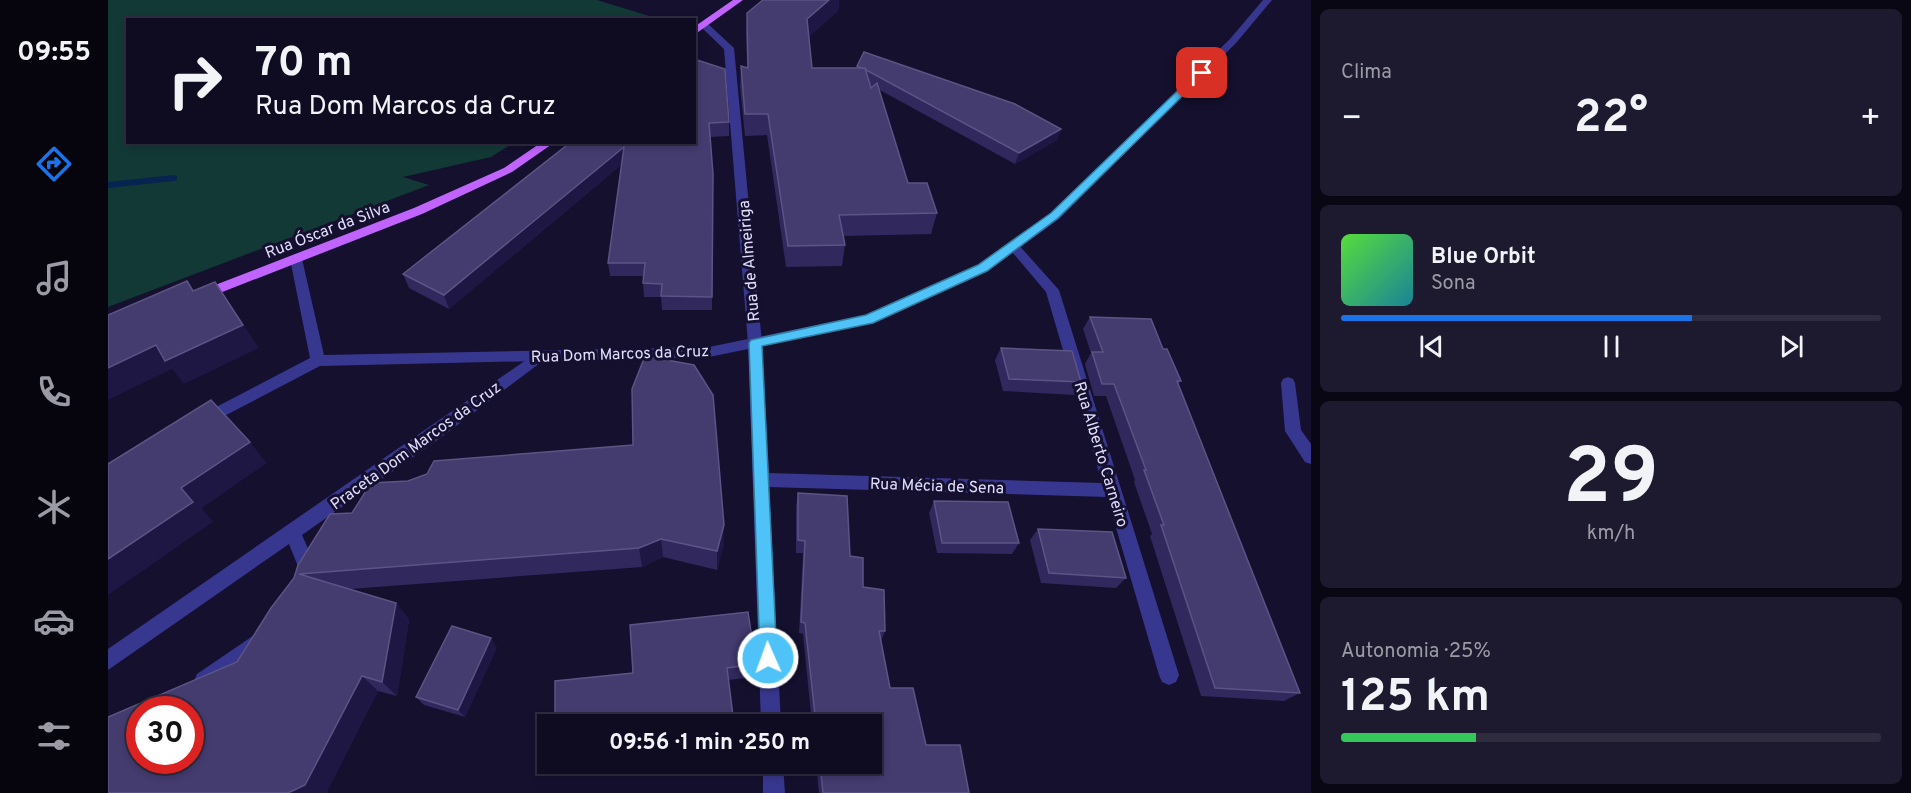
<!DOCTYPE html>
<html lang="pt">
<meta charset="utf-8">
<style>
body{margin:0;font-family:Overpass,sans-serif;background:#1d1a2f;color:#f1f3f6;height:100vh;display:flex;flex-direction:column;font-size:22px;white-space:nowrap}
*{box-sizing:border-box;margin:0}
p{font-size:20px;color:#9b9ba5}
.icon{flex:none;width:33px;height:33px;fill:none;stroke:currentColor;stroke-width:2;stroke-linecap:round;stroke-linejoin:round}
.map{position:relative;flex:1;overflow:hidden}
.panel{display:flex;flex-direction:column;gap:9px;padding:9px;background:#080713;width:600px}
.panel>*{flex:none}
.banner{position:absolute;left:18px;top:18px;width:570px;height:126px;border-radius:0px;box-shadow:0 3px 9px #0003,0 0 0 2px #2f2c40;background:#0f0c22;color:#f1f3f6;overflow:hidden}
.speed{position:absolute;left:18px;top:696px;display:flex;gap:12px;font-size:30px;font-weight:700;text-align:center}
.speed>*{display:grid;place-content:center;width:78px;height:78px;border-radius:50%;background:#0f0c22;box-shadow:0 3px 9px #0003,0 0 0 2px #2f2c40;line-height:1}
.speed .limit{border:9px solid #d22;background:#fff;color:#111}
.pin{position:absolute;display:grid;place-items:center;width:51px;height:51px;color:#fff;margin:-26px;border-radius:12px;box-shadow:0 3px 9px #0006}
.me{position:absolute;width:66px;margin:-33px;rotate:358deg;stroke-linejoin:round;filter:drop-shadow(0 0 4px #0008)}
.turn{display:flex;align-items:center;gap:21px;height:126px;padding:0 30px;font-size:27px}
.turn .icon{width:78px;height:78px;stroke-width:2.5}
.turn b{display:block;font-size:42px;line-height:51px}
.big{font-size:45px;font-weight:700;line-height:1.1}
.panel .widget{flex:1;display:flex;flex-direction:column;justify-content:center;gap:9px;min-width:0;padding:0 21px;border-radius:9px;background:#1d1a2f}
.panel .dial{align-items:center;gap:0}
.dial b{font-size:78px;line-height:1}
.song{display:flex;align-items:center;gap:18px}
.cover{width:72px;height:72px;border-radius:9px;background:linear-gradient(135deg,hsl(110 70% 55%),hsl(190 70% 35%))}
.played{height:6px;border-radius:3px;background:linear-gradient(90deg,#1a73e8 65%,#2f2c40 65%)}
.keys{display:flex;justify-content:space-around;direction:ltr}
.heat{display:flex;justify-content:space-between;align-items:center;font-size:33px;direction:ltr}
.charge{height:9px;border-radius:4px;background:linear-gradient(90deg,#34c759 25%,#2f2c40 0)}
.trip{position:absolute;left:429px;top:714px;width:345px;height:60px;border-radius:0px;background:#0f0c22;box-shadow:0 3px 9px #0003,0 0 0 2px #2f2c40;font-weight:700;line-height:60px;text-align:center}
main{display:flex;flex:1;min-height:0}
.tab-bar{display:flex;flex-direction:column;width:108px;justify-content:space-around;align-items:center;background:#06050e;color:#9b9ba5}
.tab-bar .icon{width:42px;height:42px}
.tab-bar .on{color:#1a73e8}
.tab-bar b{font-size:27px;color:#f1f3f6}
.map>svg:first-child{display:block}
</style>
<main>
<nav class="tab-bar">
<b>09:55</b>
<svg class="icon on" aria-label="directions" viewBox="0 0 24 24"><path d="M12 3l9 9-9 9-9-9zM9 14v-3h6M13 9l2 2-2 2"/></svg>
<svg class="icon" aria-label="music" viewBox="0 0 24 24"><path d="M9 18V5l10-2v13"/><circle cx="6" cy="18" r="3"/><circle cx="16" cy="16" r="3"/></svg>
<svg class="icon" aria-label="phone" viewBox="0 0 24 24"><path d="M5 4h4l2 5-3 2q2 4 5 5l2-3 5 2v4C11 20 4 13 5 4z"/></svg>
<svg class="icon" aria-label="climate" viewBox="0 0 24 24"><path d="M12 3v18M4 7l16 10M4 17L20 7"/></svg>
<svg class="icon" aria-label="car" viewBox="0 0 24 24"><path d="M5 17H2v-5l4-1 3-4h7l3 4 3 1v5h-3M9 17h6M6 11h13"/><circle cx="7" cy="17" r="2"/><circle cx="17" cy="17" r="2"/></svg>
<svg class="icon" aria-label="filters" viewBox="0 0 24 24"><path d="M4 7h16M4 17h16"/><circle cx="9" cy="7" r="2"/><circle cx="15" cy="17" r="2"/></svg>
</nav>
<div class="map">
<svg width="1203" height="793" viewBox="0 0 1203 793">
<rect width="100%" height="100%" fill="#14102e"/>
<!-- green -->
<polygon fill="#123936" points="0,0 489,0 551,19 20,20 20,142 405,143 383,157 295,177 321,185 0,307"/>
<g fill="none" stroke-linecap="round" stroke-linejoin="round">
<!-- stream -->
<polyline stroke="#072350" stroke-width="6" points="0,185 66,178"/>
<!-- service -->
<polygon fill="#383790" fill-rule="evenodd" points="1180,377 1185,379 1187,383 1193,430 1203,444 1203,464 1197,462 1177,431 1173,383 1175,379"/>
<!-- minor -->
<g fill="#383790" fill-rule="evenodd">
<polygon points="593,23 599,23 626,48 654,343 661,473 994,483 938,292 899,246 905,242 909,243 951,290 1071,675 1068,682 1061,685 1054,682 1051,675 999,497 661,487 673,724 653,724 640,343 616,49 593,27"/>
<polygon points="431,351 438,356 436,360 328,441 194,535 209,569 205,582 199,584 193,582 190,576 191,569 181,544 0,670 0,649"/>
<polygon points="149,633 156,635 158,642 156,649 103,688 96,691 89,688 86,681 89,674"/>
<polygon points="655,764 675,764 677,793 655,793"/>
</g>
<!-- tertiary -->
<polygon fill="#383790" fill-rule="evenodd" points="1155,0 1164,0 1128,43 951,219 880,271 766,323 601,357 212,366 101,424 96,426 91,424 88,420 91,416 202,358 182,259 188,255 194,259 216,355 601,347 758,315 870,265 943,213 1122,39"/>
<!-- primary -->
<g fill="#c164ff" fill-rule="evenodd">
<polygon points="625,0 635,0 586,35 586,27"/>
<polygon points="434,142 447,142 404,172 314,214 99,298 89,298 87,295 89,292 306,208 396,168"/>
</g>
</g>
<!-- wall -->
<g fill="#31285d">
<polygon points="655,0 731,0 730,11 701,36 704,68 749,68 749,66 953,129 949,140 907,164 770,89 800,183 829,213 823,234 736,236 737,245 734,266 678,267 659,135 637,136 632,87 633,66 639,68 638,33 639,13"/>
<polygon points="586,59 621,122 621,136 602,137 605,174 604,310 554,310 553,297 536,297 535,283 535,276 502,276 500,263 514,164 341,309 301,288 295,274 463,142 586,142"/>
<polygon points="982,317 1055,349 1073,381 1070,384 1192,693 1176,701 1093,696 1042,536 1044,534 1026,482 1027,480 998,396 986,396 977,364 983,353 975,329"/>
<polygon points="893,348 973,382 966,395 895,391 887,360"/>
<polygon points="525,445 616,525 616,544 609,570 555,557 534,567 242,589 288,603 301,620 289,696 270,691 218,793 0,793 129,662 163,608 244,513 300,481"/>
<polygon points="690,493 742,556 755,587 777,631 773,641 782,688 818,745 861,793 711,793 708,764 764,764 764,724 704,724 695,634 691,633 695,553 688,553 688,506"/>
<polygon points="826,501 911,543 904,554 829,553 821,513"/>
<polygon points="930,529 1018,578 1008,588 933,583 922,540"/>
<polygon points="389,647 357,717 316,705 308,697"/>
<polygon points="648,664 647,677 620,680 447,681"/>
</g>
<!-- shaded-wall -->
<g fill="#1e1643">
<polygon points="721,0 731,0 730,11 697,39 699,19"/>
<polygon points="953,129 949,140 907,164 911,153"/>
<polygon points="516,147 517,161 341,309 336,295"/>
<polygon points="107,282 151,348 76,384 64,369 0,400 0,368 48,345"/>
<polygon points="142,442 159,463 94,508 105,522 0,595 0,559 73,488"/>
<polygon points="616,525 616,544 609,570 609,551"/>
<polygon points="553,539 555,557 534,567 531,548"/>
<polygon points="288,603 301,620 289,696 274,682"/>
<polygon points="383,638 389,647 357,717 350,710"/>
<polygon points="254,676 270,691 218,793 180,793"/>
</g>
<!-- building -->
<g fill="#443b6f" stroke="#5c5485" stroke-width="1.5" fill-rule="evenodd">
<polygon points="655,0 721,0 699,19 704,68 757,68 763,88 769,83 800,183 819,183 829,213 731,215 737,245 680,246 660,114 637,114 633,66 640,68 639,13"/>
<polygon points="756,52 907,104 953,129 911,153 758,70 757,68 754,68 749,66"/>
<polygon points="586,59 617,69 621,122 601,123 605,174 604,297 553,296 554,284 535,283 537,263 500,263 516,147 336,295 295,274 463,142 586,142"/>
<polygon points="79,281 85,291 107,282 135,325 57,361 48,345 0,368 0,315"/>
<polygon points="982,317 1043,319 1055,349 1059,349 1073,381 1069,381 1192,693 1107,688 1053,525 1056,525 1036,470 1038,470 1006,384 994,384 984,352 995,352"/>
<polygon points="893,348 964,351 973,382 901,379"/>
<path d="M537 356 586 365 605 395 616 525 609 551 553 539 531 548 191 574 288 603 274 682 254 676 197 785 180 793H0V717L129 662 163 608 186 578 190 565 222 514 244 513 263 483 300 481 319 474 326 461 525 445 524 389ZM32 710H82V760H32Z"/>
<polygon points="103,400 142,442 73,488 85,502 0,559 0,464"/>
<polygon points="690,493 739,496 742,556 755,558 755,587 776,590 777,631 771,631 782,688 805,688 818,745 852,745 861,793 715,793 712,764 764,764 764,724 708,724 697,623 693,622 697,541 690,540"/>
<polygon points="826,501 900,502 911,543 834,543"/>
<polygon points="930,529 1004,532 1018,578 941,573"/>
<polygon points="640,612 648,664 619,668 626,724 447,724 447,681 525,673 522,625"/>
<polygon points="344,626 383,638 350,710 308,697"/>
</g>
<!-- route -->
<polygon fill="#4fc3f7" stroke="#337fa1" stroke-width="1.5" points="1090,71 1098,73 950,218 879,271 765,323 654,346 669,658 667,664 660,666 654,664 652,658 641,343 643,340 758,315 870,265 943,213"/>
<g text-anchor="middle" stroke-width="6" stroke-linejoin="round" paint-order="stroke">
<!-- street labels -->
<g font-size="16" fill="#e0ddff" stroke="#14102e">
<text transform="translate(219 229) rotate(-21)" y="6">Rua Óscar da Silva</text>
<text transform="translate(640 261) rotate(-95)" y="6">Rua de Almeiriga</text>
<text transform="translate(512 353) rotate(-2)" y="6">Rua Dom Marcos da Cruz</text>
<text transform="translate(307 445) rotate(-36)" y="6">Praceta Dom Marcos da Cruz</text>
<text transform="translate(994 454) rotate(73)" y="6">Rua Alberto Carneiro</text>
<text transform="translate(829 485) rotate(2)" y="6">Rua Mécia de Sena</text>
</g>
</g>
</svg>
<div class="speed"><div class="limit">30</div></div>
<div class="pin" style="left:1094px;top:73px;background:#d93025"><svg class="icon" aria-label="arrive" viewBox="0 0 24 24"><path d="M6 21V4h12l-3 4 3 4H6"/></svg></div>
<svg class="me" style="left:660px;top:658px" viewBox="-20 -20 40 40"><circle r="17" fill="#4fc3f7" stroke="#fff" stroke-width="3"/><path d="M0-11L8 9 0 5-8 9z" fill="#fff"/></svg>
<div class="trip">09:56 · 1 min · 250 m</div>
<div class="banner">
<div class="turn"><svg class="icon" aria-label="right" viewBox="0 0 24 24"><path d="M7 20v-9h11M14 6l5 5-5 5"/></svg><div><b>70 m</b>Rua Dom Marcos da Cruz</div></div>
</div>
</div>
<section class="panel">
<div class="widget"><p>Clima</p>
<div class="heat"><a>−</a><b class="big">22°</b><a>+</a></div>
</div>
<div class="widget">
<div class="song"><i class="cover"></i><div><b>Blue Orbit</b><p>Sona</p></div></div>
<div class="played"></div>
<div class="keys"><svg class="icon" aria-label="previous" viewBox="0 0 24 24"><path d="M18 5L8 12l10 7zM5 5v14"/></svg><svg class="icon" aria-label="pause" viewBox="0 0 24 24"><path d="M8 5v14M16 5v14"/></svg><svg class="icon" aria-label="next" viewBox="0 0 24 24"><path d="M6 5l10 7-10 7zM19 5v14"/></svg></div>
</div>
<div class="widget dial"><b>29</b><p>km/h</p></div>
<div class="widget"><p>Autonomia · 25%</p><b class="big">125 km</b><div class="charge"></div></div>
</section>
</main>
